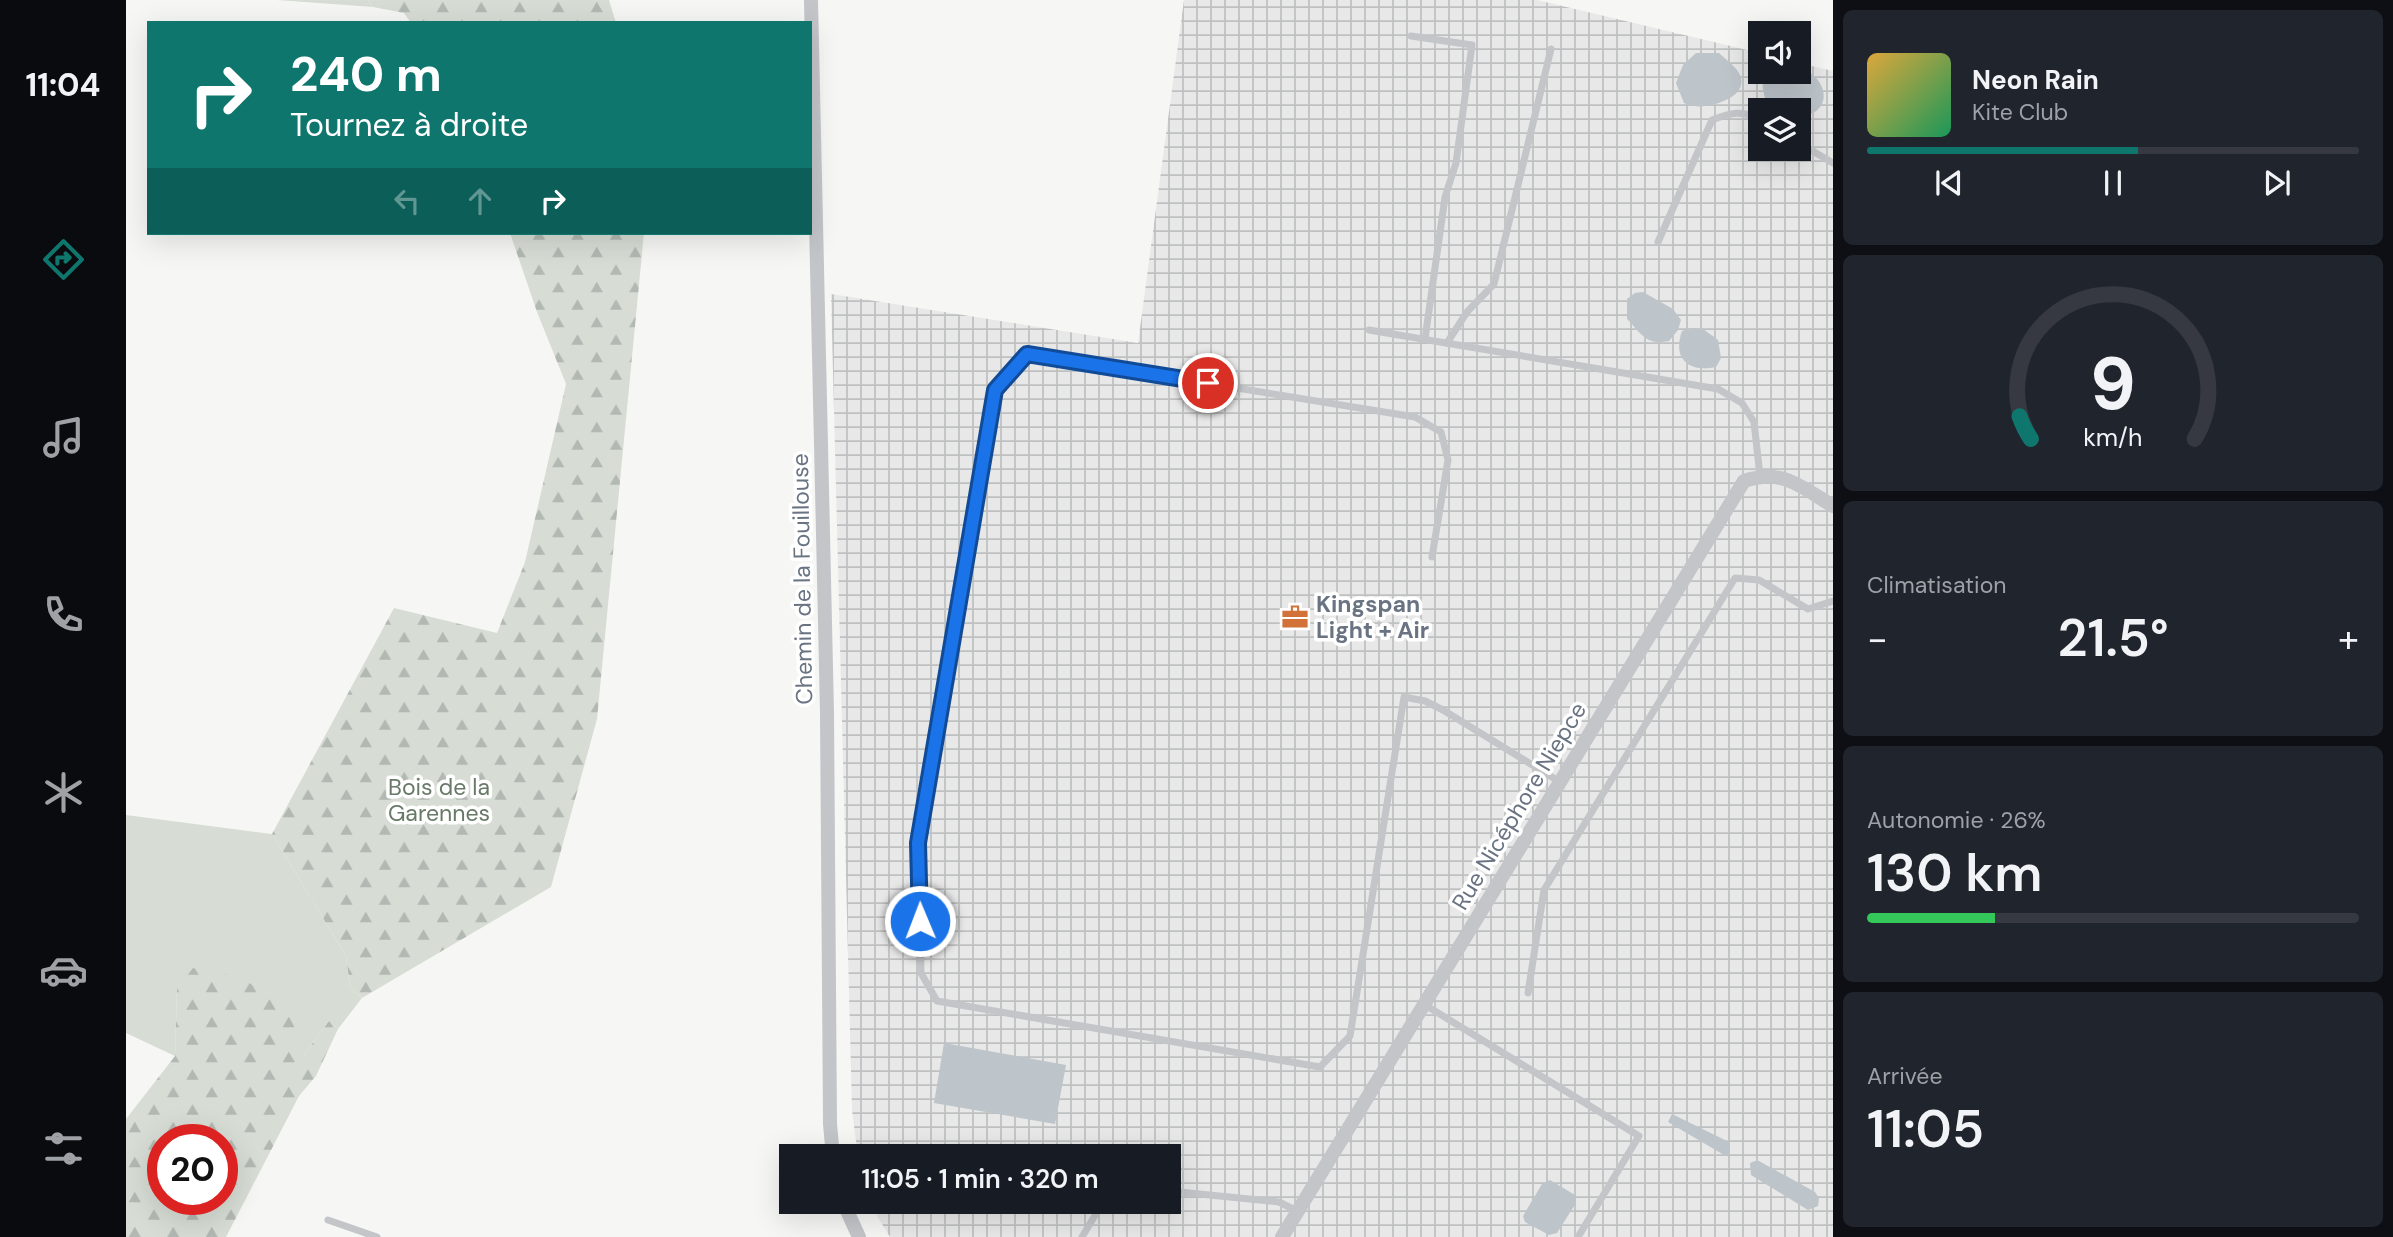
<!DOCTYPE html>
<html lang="fr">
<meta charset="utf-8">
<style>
body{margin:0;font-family:"DM Sans",sans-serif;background:#20242c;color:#f1f3f6;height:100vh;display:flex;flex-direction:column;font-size:26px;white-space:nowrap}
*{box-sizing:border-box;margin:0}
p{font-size:23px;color:#9ea1a6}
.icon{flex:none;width:38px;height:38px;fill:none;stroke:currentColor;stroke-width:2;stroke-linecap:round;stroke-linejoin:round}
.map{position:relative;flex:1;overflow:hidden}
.side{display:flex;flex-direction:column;gap:10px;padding:10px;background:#0d0f14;width:560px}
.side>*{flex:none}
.hud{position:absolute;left:21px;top:21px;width:665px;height:214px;border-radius:0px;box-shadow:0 7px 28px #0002;background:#0f766e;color:#fff;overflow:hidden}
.buttons{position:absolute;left:1622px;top:21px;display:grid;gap:14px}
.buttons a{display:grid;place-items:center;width:63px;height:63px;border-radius:0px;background:#171b24;box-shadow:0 7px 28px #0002;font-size:35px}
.speed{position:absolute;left:21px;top:1124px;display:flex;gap:14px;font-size:35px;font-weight:700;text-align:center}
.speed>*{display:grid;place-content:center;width:91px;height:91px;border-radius:50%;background:#171b24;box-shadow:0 7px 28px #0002;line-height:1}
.speed .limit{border:10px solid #d22;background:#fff;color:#111}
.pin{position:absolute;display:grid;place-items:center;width:60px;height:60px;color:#fff;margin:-30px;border:4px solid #fff;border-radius:50%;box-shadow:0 2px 7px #0007}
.me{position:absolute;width:77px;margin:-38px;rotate:359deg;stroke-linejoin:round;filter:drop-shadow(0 0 5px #0008)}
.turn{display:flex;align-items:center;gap:24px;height:147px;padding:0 28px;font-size:32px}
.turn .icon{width:91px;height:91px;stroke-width:2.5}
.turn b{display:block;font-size:49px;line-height:60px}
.lanes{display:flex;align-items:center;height:66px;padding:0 28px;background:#0003;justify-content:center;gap:35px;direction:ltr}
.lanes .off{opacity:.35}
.big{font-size:52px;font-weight:600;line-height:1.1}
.side .widget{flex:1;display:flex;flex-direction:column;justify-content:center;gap:10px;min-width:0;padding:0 24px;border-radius:10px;background:#20242c}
.side .dial{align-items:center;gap:0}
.dial svg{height:182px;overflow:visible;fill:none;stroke:#363941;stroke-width:7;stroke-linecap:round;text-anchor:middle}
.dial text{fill:#f1f3f6;stroke:none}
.song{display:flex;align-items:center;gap:21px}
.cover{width:84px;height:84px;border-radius:10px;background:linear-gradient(135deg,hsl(40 70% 55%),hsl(150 70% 35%))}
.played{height:7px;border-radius:4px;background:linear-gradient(90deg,#0f766e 55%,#363941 55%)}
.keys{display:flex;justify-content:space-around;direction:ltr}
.heat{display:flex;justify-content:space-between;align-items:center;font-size:38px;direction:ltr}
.charge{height:10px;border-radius:5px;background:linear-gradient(90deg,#34c759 26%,#363941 0)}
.trip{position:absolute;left:653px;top:1144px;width:402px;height:70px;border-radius:0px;background:#171b24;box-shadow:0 7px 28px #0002;font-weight:600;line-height:70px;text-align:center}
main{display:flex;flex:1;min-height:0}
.menu{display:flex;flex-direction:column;width:126px;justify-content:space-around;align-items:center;background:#090b0e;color:#9ea1a6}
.menu .icon{width:49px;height:49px}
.menu .on{color:#0f766e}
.menu b{font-size:32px;color:#f1f3f6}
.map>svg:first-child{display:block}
</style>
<main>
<nav class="menu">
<b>11:04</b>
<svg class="icon on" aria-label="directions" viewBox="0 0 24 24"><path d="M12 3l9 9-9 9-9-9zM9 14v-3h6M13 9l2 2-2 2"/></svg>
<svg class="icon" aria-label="music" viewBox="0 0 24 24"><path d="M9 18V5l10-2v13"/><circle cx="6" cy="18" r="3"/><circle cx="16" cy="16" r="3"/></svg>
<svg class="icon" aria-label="phone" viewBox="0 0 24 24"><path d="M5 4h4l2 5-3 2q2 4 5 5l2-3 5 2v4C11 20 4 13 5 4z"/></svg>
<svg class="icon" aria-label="climate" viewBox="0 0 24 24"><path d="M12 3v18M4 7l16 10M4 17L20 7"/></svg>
<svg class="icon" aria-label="car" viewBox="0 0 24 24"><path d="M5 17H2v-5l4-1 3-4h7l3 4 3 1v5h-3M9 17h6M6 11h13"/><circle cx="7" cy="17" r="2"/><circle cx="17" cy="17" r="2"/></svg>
<svg class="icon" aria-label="filters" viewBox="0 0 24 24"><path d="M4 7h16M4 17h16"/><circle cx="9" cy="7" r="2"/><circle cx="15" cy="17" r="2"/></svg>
</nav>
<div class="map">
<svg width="1707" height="1237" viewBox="0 0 1707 1237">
<defs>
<pattern id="industrial-grid" width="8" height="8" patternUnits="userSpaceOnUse" patternTransform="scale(1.75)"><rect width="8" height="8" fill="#e7e8e7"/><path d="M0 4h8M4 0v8" fill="none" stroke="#bfc0c1"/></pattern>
<pattern id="forest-firs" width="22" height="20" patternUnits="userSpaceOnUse" patternTransform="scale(1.75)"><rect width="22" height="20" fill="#d7ddd5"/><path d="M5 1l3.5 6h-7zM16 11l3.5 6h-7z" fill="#b2b8b2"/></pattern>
</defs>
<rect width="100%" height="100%" fill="#f6f7f4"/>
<!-- industrial -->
<path fill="url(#industrial-grid)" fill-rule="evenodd" d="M1058 0H1411L1634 53V72H1673V63L1707 71V1237H764L751 1216 746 1202H1043V1157H732L726 1110 705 294 1012 343ZM1634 110H1673V149H1634Z"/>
<!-- grass -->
<g fill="#d7ddd5">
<polygon points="151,0 242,0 247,7"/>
<polygon points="0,815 146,834 220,956 224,987 236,998 212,1029 203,1021 178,1055 51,989 49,1056 0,1033"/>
</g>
<!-- forest -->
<g fill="url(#forest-firs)" fill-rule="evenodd">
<polygon points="242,0 483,0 490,23 285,23 278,13 247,7"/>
<polygon points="384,233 518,233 471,719 425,887 236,998 224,987 220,956 146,834 268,608 371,633 399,562 440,384 411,312"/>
<path d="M67 968 112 977 160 1003 178 1055 203 1021 212 1029 190 1076 173 1096 100 1237H0V1119L49 1056 51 989ZM37 1139H96V1199H37Z"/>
</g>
<!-- water -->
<g fill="#bdc4ca">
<path d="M1570 53H1593C1599 59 1608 65 1613 73 1626 96 1585 109 1568 106 1565 106 1561 104 1558 103L1550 83 1557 65Z"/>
<path d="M1673 68C1705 77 1707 116 1673 116V110H1658L1641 104C1637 92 1633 81 1643 72H1673Z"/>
<path d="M1517 292 1547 309 1555 320 1552 330 1543 341C1520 346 1516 334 1501 319V299L1509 293Z"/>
<path d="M1566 328 1577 329 1592 340 1595 358 1590 367C1563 373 1546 359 1556 331Z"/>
<polygon points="818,1043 940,1065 929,1124 808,1103"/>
<polygon points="1546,1114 1603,1142 1604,1154 1598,1155 1542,1122"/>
<polygon points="1629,1161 1633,1161 1689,1192 1693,1198 1692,1206 1682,1210 1625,1175 1624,1163"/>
<polygon points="1424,1180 1449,1195 1450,1203 1431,1233 1423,1235 1399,1222 1397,1216 1416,1184"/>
</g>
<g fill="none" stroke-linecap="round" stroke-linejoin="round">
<!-- lane -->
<g stroke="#c3c5c9" stroke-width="7">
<polyline points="1285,36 1346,45 1330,163 1319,197 1299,339"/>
<polyline points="1673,143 1707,163"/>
<path d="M1532 242 1586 120C1604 113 1617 109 1634 120"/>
<polyline points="1243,330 1592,389 1616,403 1628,422 1634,476"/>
<polyline points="1321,343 1341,312 1368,284 1425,49"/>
<polyline points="1306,557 1322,460 1315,432 1289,417 901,354 869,390 792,843 795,973 811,1001 1194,1067 1224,1036 1278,697 1299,701 1317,710 1434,782"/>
<polyline points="1402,993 1418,890 1609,578 1633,580 1682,609 1707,601"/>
<polyline points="1299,1005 1513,1136 1452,1237"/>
<polyline points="867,1150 913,1157"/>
<polyline points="1043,1191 1153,1202 1171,1211"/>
<polyline points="202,1220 251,1237"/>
<polyline points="956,1237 977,1202"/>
</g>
<!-- street -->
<g stroke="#c3c5c9" stroke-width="14">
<polyline points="685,0 701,712 704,1124 707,1157"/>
<polyline points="717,1202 733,1237"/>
<path d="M1156 1237 1618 481C1657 468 1675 487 1707 506"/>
</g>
</g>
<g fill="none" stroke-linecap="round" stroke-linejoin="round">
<!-- route casing -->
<g stroke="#114b97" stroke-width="18">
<polyline id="route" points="794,921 792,843 869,390 901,354 1082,383"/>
</g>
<!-- route -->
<use href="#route" stroke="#1a73e8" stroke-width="12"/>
</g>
<!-- icons -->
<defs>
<g id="office-bare" transform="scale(2.1)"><path d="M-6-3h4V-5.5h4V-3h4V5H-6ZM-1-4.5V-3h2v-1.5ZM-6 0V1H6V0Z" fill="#d27238" stroke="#fff" stroke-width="2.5" paint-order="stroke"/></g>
</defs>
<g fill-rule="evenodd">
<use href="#office-bare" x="1169" y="617"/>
</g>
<g text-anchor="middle" stroke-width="7" stroke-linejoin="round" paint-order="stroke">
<!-- street labels -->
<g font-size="23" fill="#697382" stroke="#fff">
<text transform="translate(676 579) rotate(-91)" y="8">Chemin de la Fouillouse</text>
<text transform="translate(1393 806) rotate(-59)" y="8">Rue Nicéphore Niepce</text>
</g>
<!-- poi labels -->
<g font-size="23" font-weight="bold" fill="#697382" stroke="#fff" text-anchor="start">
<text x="1190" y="612">Kingspan<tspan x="1190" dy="26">Light + Air</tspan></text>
</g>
<!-- park labels -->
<g font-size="23" fill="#687a67" stroke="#fff">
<text x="313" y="795">Bois de la<tspan x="313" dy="26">Garennes</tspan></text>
</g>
</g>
</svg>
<div class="buttons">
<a><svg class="icon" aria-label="sound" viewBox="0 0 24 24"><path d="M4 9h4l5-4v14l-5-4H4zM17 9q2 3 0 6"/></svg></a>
<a><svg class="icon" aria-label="layers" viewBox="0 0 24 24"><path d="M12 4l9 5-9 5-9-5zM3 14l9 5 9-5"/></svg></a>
</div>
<div class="speed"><div class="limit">20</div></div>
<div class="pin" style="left:1082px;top:383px;background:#d93025"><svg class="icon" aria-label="arrive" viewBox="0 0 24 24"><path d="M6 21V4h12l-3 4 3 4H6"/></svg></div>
<svg class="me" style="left:794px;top:921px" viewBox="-20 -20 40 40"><circle r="17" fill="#1a73e8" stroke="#fff" stroke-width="3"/><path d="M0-11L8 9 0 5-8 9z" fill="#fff"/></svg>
<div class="trip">11:05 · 1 min · 320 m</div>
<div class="hud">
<div class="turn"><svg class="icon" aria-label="right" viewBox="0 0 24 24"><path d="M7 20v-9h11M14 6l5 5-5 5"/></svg><div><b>240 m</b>Tournez à droite</div></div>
<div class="lanes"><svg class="icon off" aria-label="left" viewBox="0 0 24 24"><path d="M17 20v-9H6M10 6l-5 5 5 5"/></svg><svg class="icon off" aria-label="ahead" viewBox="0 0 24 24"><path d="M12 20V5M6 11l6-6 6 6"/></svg><svg class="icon" aria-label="right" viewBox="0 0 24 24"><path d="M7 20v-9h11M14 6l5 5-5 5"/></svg></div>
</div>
</div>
<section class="side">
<div class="widget">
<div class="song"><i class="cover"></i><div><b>Neon Rain</b><p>Kite Club</p></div></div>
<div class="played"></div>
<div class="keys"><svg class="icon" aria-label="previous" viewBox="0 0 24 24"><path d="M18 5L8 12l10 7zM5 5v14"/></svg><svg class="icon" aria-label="pause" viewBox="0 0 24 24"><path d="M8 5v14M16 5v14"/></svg><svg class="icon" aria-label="next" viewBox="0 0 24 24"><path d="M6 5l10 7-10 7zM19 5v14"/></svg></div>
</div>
<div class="widget dial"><svg viewBox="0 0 100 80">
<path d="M14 69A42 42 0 1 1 86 69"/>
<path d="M14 69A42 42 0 0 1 9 59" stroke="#0f766e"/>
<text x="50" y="56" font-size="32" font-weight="700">9</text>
<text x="50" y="72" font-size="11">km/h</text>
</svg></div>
<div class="widget"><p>Climatisation</p>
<div class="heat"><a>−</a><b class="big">21.5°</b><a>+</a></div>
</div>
<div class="widget"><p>Autonomie · 26%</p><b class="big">130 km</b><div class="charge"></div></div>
<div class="widget"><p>Arrivée</p><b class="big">11:05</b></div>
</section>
</main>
